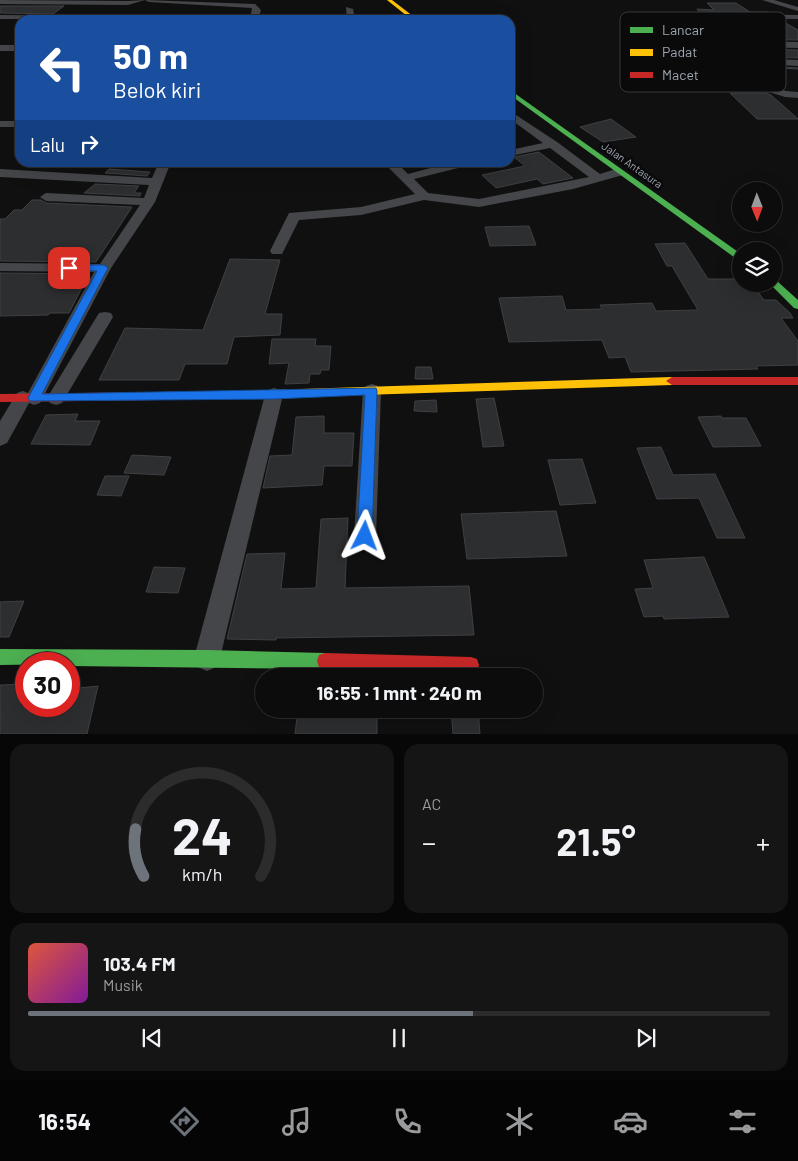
<!DOCTYPE html>
<html lang="id">
<meta charset="utf-8">
<style>
body{margin:0;font-family:Barlow,sans-serif;background:#151515;color:#f1f3f6;height:100vh;display:flex;flex-direction:column;font-size:19px;white-space:nowrap}
*{box-sizing:border-box;margin:0}
p{font-size:16px;color:#9a9b9d}
.icon{flex:none;width:28px;height:28px;fill:none;stroke:currentColor;stroke-width:2;stroke-linecap:round;stroke-linejoin:round}
.map{position:relative;height:734px;overflow:hidden}
.drawer{display:flex;flex-direction:column;gap:10px;padding:10px;background:#070707;flex:1}
.drawer>*{flex:none}
.top-card{position:absolute;left:15px;top:15px;width:500px;height:152px;border-radius:15px;box-shadow:0 5px 20px #0002,0 0 0 1px #2c2c2d;background:#1a4fa0;color:#fff;overflow:hidden}
.needle{width:32px;rotate:179deg}
.tools{position:absolute;left:732px;top:182px;display:grid;gap:10px}
.tools a{display:grid;place-items:center;width:50px;height:50px;border-radius:50%;background:#0c0c0c;box-shadow:0 5px 20px #0002,0 0 0 1px #2c2c2d;font-size:25px}
.speed{position:absolute;left:15px;top:652px;display:flex;gap:10px;font-size:25px;font-weight:700;text-align:center}
.speed>*{display:grid;place-content:center;width:65px;height:65px;border-radius:50%;background:#0c0c0c;box-shadow:0 5px 20px #0002,0 0 0 1px #2c2c2d;line-height:1}
.speed .limit{border:8px solid #d22;background:#fff;color:#111}
.pin{position:absolute;display:grid;place-items:center;width:42px;height:42px;color:#fff;margin:-21px;border-radius:10px;box-shadow:0 2px 8px #0006}
.me{position:absolute;width:55px;margin:-28px;rotate:3deg;stroke-linejoin:round;filter:drop-shadow(0 0 4px #0008)}
.turn{display:flex;align-items:center;gap:18px;height:105px;padding:0 15px;font-size:22px}
.turn .icon{width:65px;height:65px;stroke-width:2.5}
.turn b{display:block;font-size:35px;line-height:42px}
.then{display:flex;align-items:center;height:48px;padding:0 15px;background:#0003;gap:10px;font-size:19px}
.big{font-size:38px;font-weight:700;line-height:1.1}
.drawer .tile{flex:1;display:flex;flex-direction:column;justify-content:center;gap:8px;min-width:0;padding:0 18px;border-radius:15px;background:#151515}
.drawer .dial{align-items:center;gap:0}
.dial svg{height:130px;overflow:visible;fill:none;stroke:#2c2c2d;stroke-width:7;stroke-linecap:round;text-anchor:middle}
.dial text{fill:#f1f3f6;stroke:none}
.song{display:flex;align-items:center;gap:15px}
.cover{width:60px;height:60px;border-radius:8px;background:linear-gradient(135deg,hsl(10 70% 55%),hsl(290 70% 35%))}
.played{height:5px;border-radius:2px;background:linear-gradient(90deg,#6d737a 60%,#2c2c2d 60%)}
.keys{display:flex;justify-content:space-around;direction:ltr}
.heat{display:flex;justify-content:space-between;align-items:center;font-size:28px;direction:ltr}
.drawer .tiles{flex:1;display:grid;gap:10px;grid-template-columns:1fr 1fr}
.tile:last-child{grid-column:span 2}
.trip{position:absolute;left:255px;top:668px;width:288px;height:50px;border-radius:25px;background:#0c0c0c;box-shadow:0 5px 20px #0002,0 0 0 1px #2c2c2d;font-weight:700;line-height:50px;text-align:center}
.dock{display:flex;height:80px;justify-content:space-around;align-items:center;background:#050505;color:#9a9b9d}
.dock .icon{width:35px;height:35px}
.dock .active{color:#6d737a}
.dock b{font-size:22px;color:#f1f3f6}
.map>svg:first-child{display:block}
</style>
<div class="map">
<svg width="798" height="734" viewBox="0 0 798 734">
<rect width="100%" height="100%" fill="#101010"/>
<!-- building -->
<g fill="#2d2e30" stroke="#3e4044">
<polygon points="707,3 736,3 750,12 767,12 768,13 708,12 705,17 711,20 782,21 798,30 798,40 649,37 647,36 696,35 693,29 696,27 704,35 712,34 697,9 714,10"/>
<polygon points="0,6 64,6 53,14 0,13"/>
<polygon points="658,47 798,50 798,58 707,54 706,51 664,52"/>
<polygon points="713,63 798,68 798,69 739,66 758,83 725,83"/>
<polygon points="730,93 766,93 771,95 798,119 757,119"/>
<polygon points="611,119 636,137 603,142 580,127"/>
<polygon points="539,152 573,178 543,184 537,179 496,188 482,175 525,166 514,157"/>
<polygon points="109,169 150,172 147,176 105,173"/>
<polygon points="95,184 139,186 134,193 141,193 140,196 84,193"/>
<polygon points="32,200 41,200 46,203 132,207 96,262 0,261 0,219 5,219 14,210 22,210"/>
<polygon points="529,226 536,245 490,246 485,227"/>
<polygon points="685,243 708,279 741,279 741,284 752,284 764,300 776,300 790,313 793,318 781,318 798,341 798,365 756,366 758,369 631,372 625,357 609,358 602,340 509,342 499,298 562,296 566,310 602,309 600,305 652,303 656,311 698,310 672,266 667,266 655,244"/>
<polygon points="230,259 280,260 265,314 282,314 280,335 234,337 227,364 185,364 179,380 99,380 125,328 203,330"/>
<polygon points="0,273 89,274 69,313 50,313 48,315 0,316"/>
<polygon points="272,339 316,339 315,346 331,346 329,370 321,370 320,374 310,374 309,383 285,384 289,363 269,364"/>
<polygon points="416,367 431,367 433,379 415,379"/>
<polygon points="494,398 504,446 483,447 476,399"/>
<polygon points="436,400 437,412 414,411 415,401"/>
<polygon points="78,414 75,421 100,421 90,445 31,444 46,415"/>
<polygon points="324,416 324,433 354,433 352,466 324,466 322,485 263,488 270,456 292,455 296,417"/>
<polygon points="721,416 722,418 746,418 761,446 713,447 698,417"/>
<polygon points="661,447 673,475 715,474 745,538 717,538 699,498 657,499 637,448"/>
<polygon points="132,455 171,457 164,475 124,473"/>
<polygon points="582,459 596,503 560,505 548,460"/>
<polygon points="105,476 129,476 121,496 97,495"/>
<polygon points="556,511 567,556 467,559 461,514"/>
<polygon points="348,518 345,588 469,586 474,635 276,638 276,640 227,639 247,554 285,553 281,589 316,588 321,519"/>
<polygon points="704,557 729,617 664,619 663,616 644,617 635,589 653,588 644,560"/>
<polygon points="154,567 185,568 178,593 146,592"/>
<polygon points="24,601 9,637 0,637 0,602"/>
<polygon points="26,684 26,706 69,706 69,689 98,686 87,734 0,734 0,685"/>
<polygon points="298,709 377,709 377,734 295,734"/>
<polygon points="451,709 478,709 480,734 453,734"/>
</g>
<g fill="none" stroke-linecap="round" stroke-linejoin="round">
<!-- street -->
<g fill="#444649" fill-rule="evenodd">
<polygon points="0,0 128,1 145,0 128,5 0,4"/>
<polygon points="145,0 255,4 261,10 258,20 250,20 252,8 149,2"/>
<polygon points="762,0 774,0 798,7 798,11"/>
<polygon points="346,7 353,9 355,20 347,20"/>
<polygon points="708,14 798,15 798,19 711,18 707,16"/>
<polygon points="0,15 223,17 227,19 0,19"/>
<polygon points="630,39 798,42 798,48 627,44 627,40"/>
<rect x="0" y="45" width="20" height="6"/>
<polygon points="680,54 798,60 798,66 677,59 677,55"/>
<polygon points="767,85 786,91 798,92 798,98 785,97 766,91 646,92 641,89 646,86"/>
<polygon points="510,111 557,142 600,174 619,168 625,172 623,175 573,189 479,207 424,200 361,215 299,220 282,254 272,254 270,251 289,213 361,207 415,194 383,162 396,162 408,174 453,162 476,162 474,164 414,179 428,193 479,199 589,177 550,148 510,156 510,150 543,143 510,119"/>
<rect x="0" y="121" width="20" height="6"/>
<polygon points="159,162 171,162 155,202 111,268 40,403 34,405 29,403 7,443 0,446 0,421 17,393 23,391 28,393 94,272 0,271 0,263 100,264 140,205 46,201 40,197 46,193 144,198 149,185 0,177 0,169 152,178"/>
<polygon points="105,312 111,313 113,317 62,403 56,405 50,403 47,398 50,393 99,313"/>
<polygon points="372,384 378,386 381,391 376,536 373,543 365,546 357,543 354,536 363,391 366,386"/>
<polygon points="274,388 280,390 283,395 220,658 216,667 207,671 198,667 194,658 265,395 268,390"/>
</g>
<!-- fast -->
<g fill="#4caf50" fill-rule="evenodd">
<polygon points="510,90 741,254 741,261 738,260 510,95"/>
<polygon points="774,280 777,281 798,300 798,309 794,308 770,284 774,284"/>
<polygon points="0,649 207,650 325,653 331,655 333,661 331,667 325,669 69,666 69,664 0,665"/>
</g>
<!-- slow -->
<g fill="#ffc107" fill-rule="evenodd">
<polygon points="387,0 392,0 418,20 412,20"/>
<polygon points="672,377 678,381 672,385 238,399 234,398 232,395 234,392 238,391"/>
</g>
<!-- jam -->
<g fill="#c62828" fill-rule="evenodd">
<polygon points="672,377 798,377 798,385 672,385 666,381"/>
<polygon points="238,391 242,392 244,395 242,398 238,399 0,402 0,394"/>
<polygon points="325,653 471,657 477,659 479,665 477,671 471,673 325,669 319,667 317,661 319,655"/>
</g>
</g>
<!-- route -->
<polygon fill="#1a73e8" stroke="#114b97" points="69,265 104,265 108,268 42,394 376,388 377,391 372,536 370,541 365,543 360,541 357,536 365,395 274,399 30,401 28,398 97,271 66,270 64,268"/>
<g text-anchor="middle" stroke-width="5" stroke-linejoin="round" paint-order="stroke">
<!-- far-street labels -->
<g font-size="11" fill="#9fa8b3" stroke="#0a0a0b">
<text transform="translate(632 165) rotate(35)" y="4">Jalan Antasura</text>
</g>
</g>
<!-- legend -->
<rect x="620" y="12" width="166" height="80" rx="8" fill="#0a0a0b" stroke="#37393d" stroke-width="1"/>
<rect x="630" y="27" width="23" height="6" fill="#4caf50"/>
<rect x="630" y="49" width="23" height="7" fill="#ffc107"/>
<rect x="630" y="72" width="23" height="6" fill="#c62828"/>
<g font-size="14" fill="#9fa8b3">
<text x="662" y="35">Lancar</text>
<text x="662" y="57">Padat</text>
<text x="662" y="80">Macet</text>
</g>
</svg>
<div class="tools">
<a><svg class="needle" viewBox="-14 -14 28 28"><path d="M0-13l5 13h-10z" fill="#e53935"/><path d="M0 13l5-13h-10z" fill="#9a9b9d"/></svg></a>
<a><svg class="icon" aria-label="layers" viewBox="0 0 24 24"><path d="M12 4l9 5-9 5-9-5zM3 14l9 5 9-5"/></svg></a>
</div>
<div class="speed"><div class="limit">30</div></div>
<div class="pin" style="left:69px;top:268px;background:#d93025"><svg class="icon" aria-label="arrive" viewBox="0 0 24 24"><path d="M6 21V4h12l-3 4 3 4H6"/></svg></div>
<svg class="me" style="left:365px;top:536px" viewBox="-20 -20 40 40"><path d="M0-17L14 15 0 8-14 15z" fill="#1a73e8" stroke="#fff" stroke-width="4"/></svg>
<div class="trip">16:55 · 1 mnt · 240 m</div>
<div class="top-card">
<div class="turn"><svg class="icon" aria-label="left" viewBox="0 0 24 24"><path d="M17 20v-9H6M10 6l-5 5 5 5"/></svg><div><b>50 m</b>Belok kiri</div></div>
<div class="then">Lalu<svg class="icon" aria-label="right" viewBox="0 0 24 24"><path d="M7 20v-9h11M14 6l5 5-5 5"/></svg></div>
</div>
</div>
<section class="drawer">
<div class="tiles">
<div class="tile dial"><svg viewBox="0 0 100 80">
<path d="M14 69A42 42 0 1 1 86 69"/>
<path d="M14 69A42 42 0 0 1 9 40" stroke="#6d737a"/>
<text x="50" y="56" font-size="32" font-weight="700">24</text>
<text x="50" y="72" font-size="11">km/h</text>
</svg></div>
<div class="tile"><p>AC</p>
<div class="heat"><a>−</a><b class="big">21.5°</b><a>+</a></div>
</div>
<div class="tile">
<div class="song"><i class="cover"></i><div><b>103.4 FM</b><p>Musik</p></div></div>
<div class="played"></div>
<div class="keys"><svg class="icon" aria-label="previous" viewBox="0 0 24 24"><path d="M18 5L8 12l10 7zM5 5v14"/></svg><svg class="icon" aria-label="pause" viewBox="0 0 24 24"><path d="M8 5v14M16 5v14"/></svg><svg class="icon" aria-label="next" viewBox="0 0 24 24"><path d="M6 5l10 7-10 7zM19 5v14"/></svg></div>
</div>
</div>
</section>
<nav class="dock">
<b>16:54</b>
<svg class="icon active" aria-label="directions" viewBox="0 0 24 24"><path d="M12 3l9 9-9 9-9-9zM9 14v-3h6M13 9l2 2-2 2"/></svg>
<svg class="icon" aria-label="music" viewBox="0 0 24 24"><path d="M9 18V5l10-2v13"/><circle cx="6" cy="18" r="3"/><circle cx="16" cy="16" r="3"/></svg>
<svg class="icon" aria-label="phone" viewBox="0 0 24 24"><path d="M5 4h4l2 5-3 2q2 4 5 5l2-3 5 2v4C11 20 4 13 5 4z"/></svg>
<svg class="icon" aria-label="climate" viewBox="0 0 24 24"><path d="M12 3v18M4 7l16 10M4 17L20 7"/></svg>
<svg class="icon" aria-label="car" viewBox="0 0 24 24"><path d="M5 17H2v-5l4-1 3-4h7l3 4 3 1v5h-3M9 17h6M6 11h13"/><circle cx="7" cy="17" r="2"/><circle cx="17" cy="17" r="2"/></svg>
<svg class="icon" aria-label="filters" viewBox="0 0 24 24"><path d="M4 7h16M4 17h16"/><circle cx="9" cy="7" r="2"/><circle cx="15" cy="17" r="2"/></svg>
</nav>
